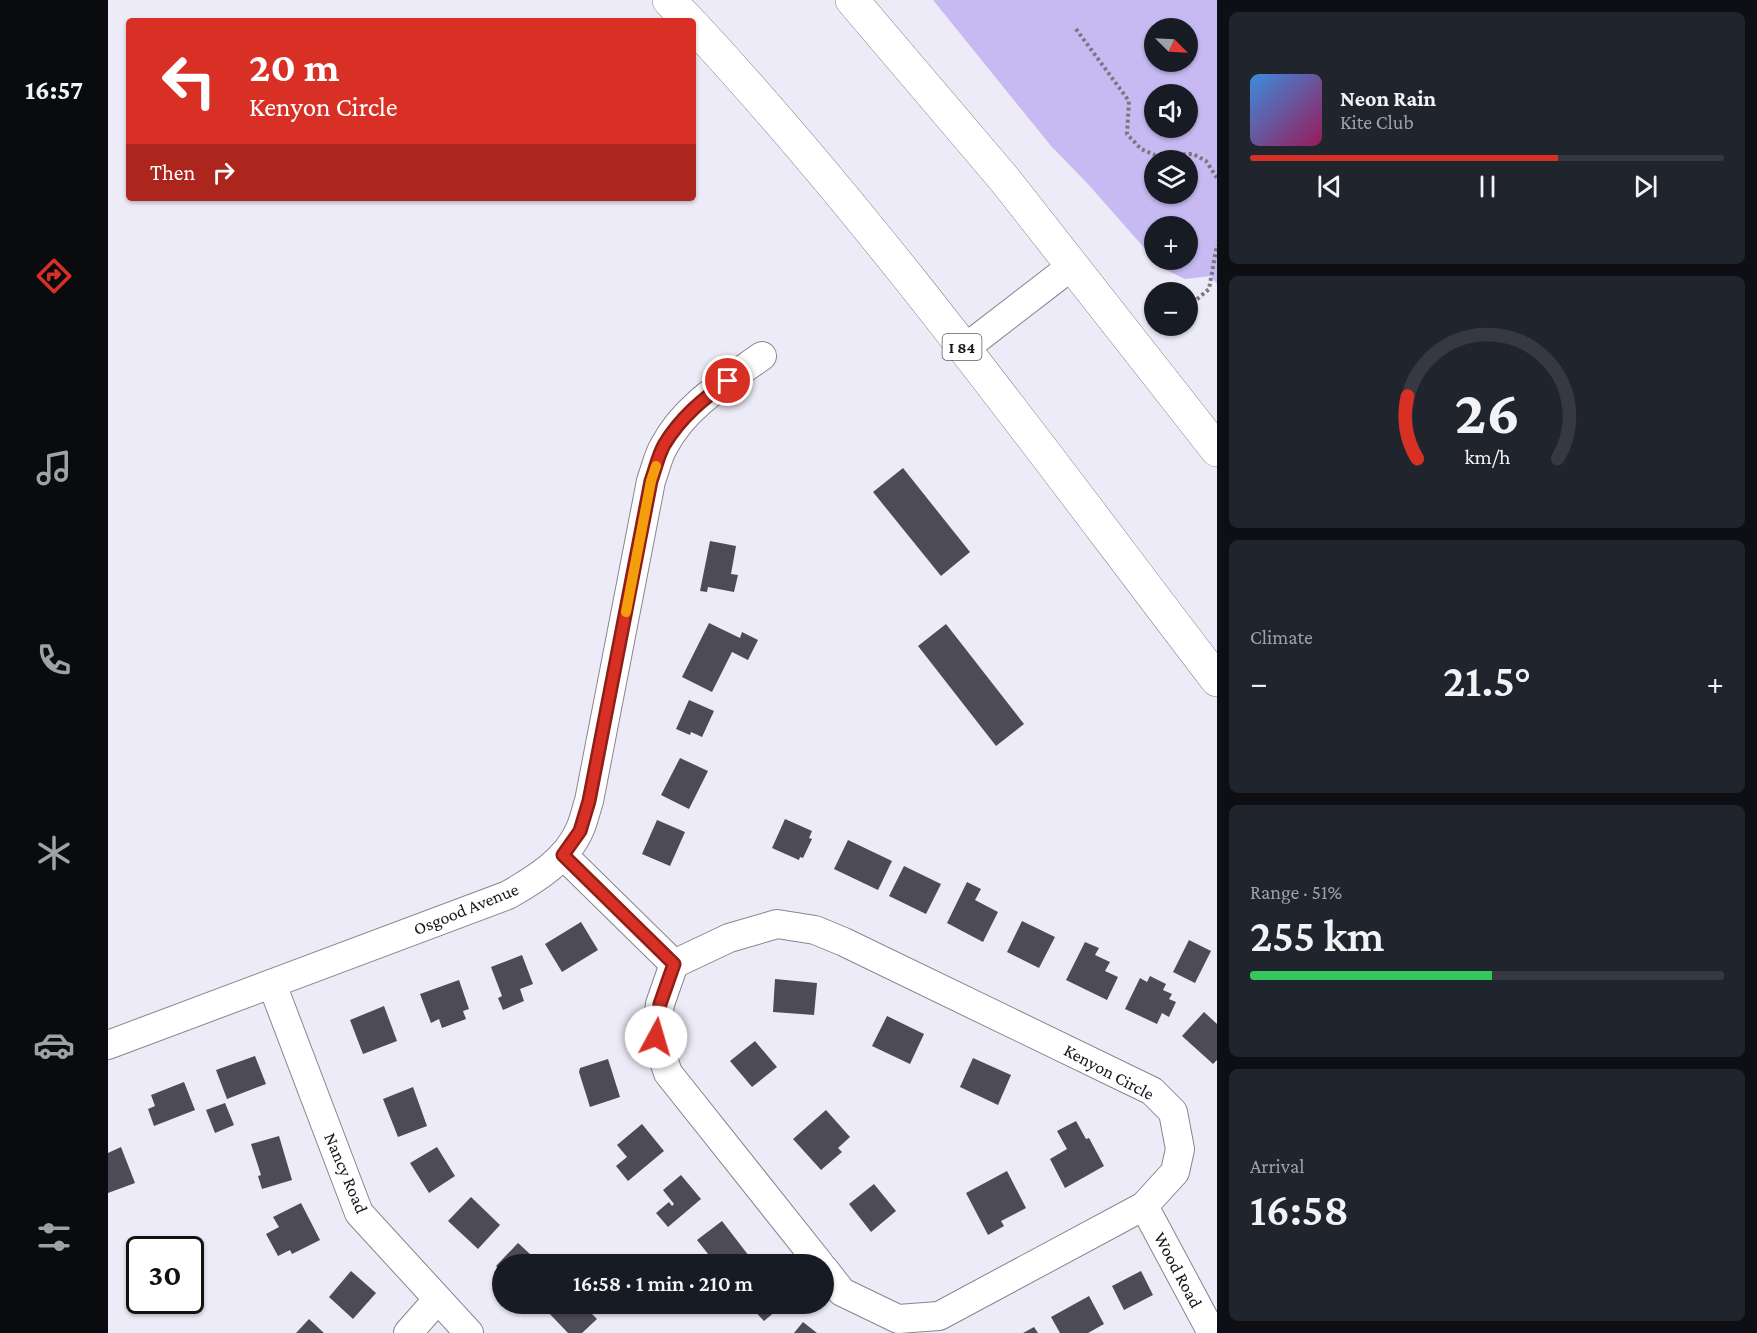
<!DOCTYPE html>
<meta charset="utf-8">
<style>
body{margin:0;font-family:"Crimson Pro",serif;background:#20242c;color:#f1f3f6;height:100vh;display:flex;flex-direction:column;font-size:22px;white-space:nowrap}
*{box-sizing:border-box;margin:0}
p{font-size:20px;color:#9ea1a6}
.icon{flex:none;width:33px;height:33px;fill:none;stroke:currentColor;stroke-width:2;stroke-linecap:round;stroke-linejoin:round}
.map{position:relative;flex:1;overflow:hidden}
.sheet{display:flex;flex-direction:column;gap:12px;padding:12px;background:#0d0f14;width:540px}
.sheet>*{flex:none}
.top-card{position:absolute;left:18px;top:18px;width:570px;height:183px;border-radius:6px;box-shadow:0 2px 4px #0004;background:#d93025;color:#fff;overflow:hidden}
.needle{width:39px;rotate:114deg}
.fabs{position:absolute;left:1036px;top:18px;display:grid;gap:12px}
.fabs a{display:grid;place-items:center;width:54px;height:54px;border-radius:50%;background:#171b24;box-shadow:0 2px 4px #0004;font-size:30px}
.speed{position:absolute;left:18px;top:1236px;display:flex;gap:12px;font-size:30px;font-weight:700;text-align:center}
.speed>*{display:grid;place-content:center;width:78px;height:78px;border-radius:50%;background:#171b24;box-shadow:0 2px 4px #0004;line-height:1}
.speed .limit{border:3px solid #111;border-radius:9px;background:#fff;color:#111}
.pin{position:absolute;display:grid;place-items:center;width:51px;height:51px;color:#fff;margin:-26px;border:3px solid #fff;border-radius:50%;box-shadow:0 2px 6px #0007}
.me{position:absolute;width:66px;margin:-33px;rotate:6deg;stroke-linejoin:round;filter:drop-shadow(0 0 4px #0008)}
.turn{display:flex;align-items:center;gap:21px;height:126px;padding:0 24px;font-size:27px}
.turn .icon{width:78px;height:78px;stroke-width:2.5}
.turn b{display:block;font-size:42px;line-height:51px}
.then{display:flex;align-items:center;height:57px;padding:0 24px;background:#0003;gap:12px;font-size:22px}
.big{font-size:45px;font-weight:600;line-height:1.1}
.sheet .tile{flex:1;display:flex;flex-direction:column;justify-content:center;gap:9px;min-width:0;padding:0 21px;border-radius:9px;background:#20242c}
.sheet .dial{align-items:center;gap:0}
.dial svg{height:156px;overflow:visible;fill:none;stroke:#363941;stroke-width:7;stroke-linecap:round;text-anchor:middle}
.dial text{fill:#f1f3f6;stroke:none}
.song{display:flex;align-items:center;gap:18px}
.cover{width:72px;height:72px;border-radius:9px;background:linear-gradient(135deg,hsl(210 70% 55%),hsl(330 70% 35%))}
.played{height:6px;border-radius:3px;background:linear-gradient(90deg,#d93025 65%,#363941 65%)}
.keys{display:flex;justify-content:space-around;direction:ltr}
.heat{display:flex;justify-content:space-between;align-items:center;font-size:33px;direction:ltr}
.charge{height:9px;border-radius:4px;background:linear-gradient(90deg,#34c759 51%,#363941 0)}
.trip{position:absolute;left:384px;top:1254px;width:342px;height:60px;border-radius:30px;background:#171b24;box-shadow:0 2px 4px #0004;font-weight:600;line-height:60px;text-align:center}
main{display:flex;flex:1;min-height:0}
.dock{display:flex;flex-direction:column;width:108px;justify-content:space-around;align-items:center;background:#090b0e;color:#9ea1a6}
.dock .icon{width:42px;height:42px}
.dock .active{color:#d93025}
.dock b{font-size:27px;color:#f1f3f6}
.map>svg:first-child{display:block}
</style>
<main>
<nav class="dock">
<b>16:57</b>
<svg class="icon active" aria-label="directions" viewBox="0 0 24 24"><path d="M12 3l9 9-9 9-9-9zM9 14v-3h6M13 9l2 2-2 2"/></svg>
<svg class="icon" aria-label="music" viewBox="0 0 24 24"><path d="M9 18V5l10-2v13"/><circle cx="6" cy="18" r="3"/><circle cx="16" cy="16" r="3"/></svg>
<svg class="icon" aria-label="phone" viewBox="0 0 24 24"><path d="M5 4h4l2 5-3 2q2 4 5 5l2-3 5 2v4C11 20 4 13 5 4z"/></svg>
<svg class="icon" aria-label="climate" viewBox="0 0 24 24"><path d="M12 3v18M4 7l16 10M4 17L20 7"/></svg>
<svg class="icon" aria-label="car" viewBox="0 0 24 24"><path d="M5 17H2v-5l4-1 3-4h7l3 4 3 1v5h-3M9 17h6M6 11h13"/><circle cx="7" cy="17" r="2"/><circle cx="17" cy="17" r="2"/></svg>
<svg class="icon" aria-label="filters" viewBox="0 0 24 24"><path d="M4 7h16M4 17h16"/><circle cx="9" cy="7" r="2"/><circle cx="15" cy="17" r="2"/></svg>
</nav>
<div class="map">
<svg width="1109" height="1333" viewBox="0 0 1109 1333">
<rect width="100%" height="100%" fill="#edebf7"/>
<!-- green -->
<path fill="#c7baf2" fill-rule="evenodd" d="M825 0H1109V284L1103 276 1077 279 1054 268 980 184 943 146ZM1047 28H1080V62H1047ZM1047 94H1080V128H1047ZM1047 160H1080V194H1047ZM1047 226H1080V260H1047Z"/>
<!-- building -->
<g fill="#4d4b55">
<polygon points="795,468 862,552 833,576 765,492"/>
<polygon points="602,541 628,546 623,574 630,575 626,592 600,587 599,592 592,591"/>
<polygon points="601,623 632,638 634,632 650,640 640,660 624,652 604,692 574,677"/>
<polygon points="838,624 916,724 888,746 810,646"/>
<polygon points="581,700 606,711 594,737 583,732 582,735 568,729"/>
<polygon points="572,758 600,771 581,809 553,795"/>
<polygon points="677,819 704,831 701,838 704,839 695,858 692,857 691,860 664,848"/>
<polygon points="549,820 577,832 562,866 534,854"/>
<polygon points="740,840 784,861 770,890 726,869"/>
<polygon points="796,866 833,884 818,914 781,896"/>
<polygon points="859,882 873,889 867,900 890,912 875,942 839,923"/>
<polygon points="914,921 947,937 931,968 899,952"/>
<polygon points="473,922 490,950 454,972 437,944"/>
<polygon points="1081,940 1103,951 1087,983 1065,972"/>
<polygon points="977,942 991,948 987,955 1002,962 997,971 1010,977 999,1000 958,980"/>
<polygon points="414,955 425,984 412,989 416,1001 395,1010 390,998 394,996 383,967"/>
<polygon points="1042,976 1058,984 1055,990 1064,994 1061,999 1068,1002 1061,1017 1054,1013 1049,1024 1017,1009 1032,978 1039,982"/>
<polygon points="667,979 709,983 706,1015 665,1012"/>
<polygon points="351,980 361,1009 355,1011 358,1019 334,1028 331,1019 323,1023 312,994"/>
<polygon points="276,1006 289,1041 255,1054 242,1020"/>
<polygon points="1096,1012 1109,1024 1109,1060 1105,1064 1074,1036"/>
<polygon points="779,1016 816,1034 802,1064 764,1046"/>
<polygon points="647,1041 669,1067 644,1087 622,1061"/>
<polygon points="147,1056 158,1084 119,1099 108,1070"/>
<polygon points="865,1058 903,1075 890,1105 852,1087"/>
<polygon points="500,1059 512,1097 482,1107 471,1072 472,1068"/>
<polygon points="76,1082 87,1110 46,1126 40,1109 47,1106 43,1095"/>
<polygon points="305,1087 319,1126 290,1137 275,1099"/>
<polygon points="117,1103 126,1125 107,1133 98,1110"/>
<polygon points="718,1110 742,1137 730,1148 734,1152 713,1170 685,1139"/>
<polygon points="968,1121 978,1139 981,1138 996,1166 957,1188 942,1159 959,1149 949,1131"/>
<polygon points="534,1124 556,1151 520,1181 508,1166 519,1157 509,1145"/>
<polygon points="171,1136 184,1180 154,1189 150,1176 153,1175 143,1144"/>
<polygon points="13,1147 27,1183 0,1193 0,1153"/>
<polygon points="329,1147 347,1176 321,1193 302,1163"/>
<polygon points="899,1171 918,1208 893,1221 896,1226 880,1235 858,1193"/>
<polygon points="573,1175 593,1199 560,1227 548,1213 561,1202 564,1206 566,1204 555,1190"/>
<polygon points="766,1184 788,1211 763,1232 741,1204"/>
<polygon points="363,1197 392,1225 370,1249 340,1221"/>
<polygon points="193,1203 212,1240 184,1254 182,1250 170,1256 158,1234 171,1227 165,1217"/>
<polygon points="614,1221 641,1256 630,1264 608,1264 589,1240"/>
<polygon points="410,1243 433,1264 394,1264 394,1271 388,1266"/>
<polygon points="243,1271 268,1293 245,1319 221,1297"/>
<polygon points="1033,1271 1045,1295 1016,1310 1004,1286"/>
<polygon points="981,1296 996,1324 980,1333 952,1333 943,1317"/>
<polygon points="445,1304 474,1304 489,1319 474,1333 460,1333 438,1310"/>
<polygon points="640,1304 676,1304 656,1321"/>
<polygon points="201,1319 216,1333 188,1333"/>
<polygon points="695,1322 709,1333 686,1333"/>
<polygon points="926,1327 930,1333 915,1333"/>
</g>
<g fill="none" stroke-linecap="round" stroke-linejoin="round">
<!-- minor casing -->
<g stroke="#888590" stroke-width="30">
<g id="minor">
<polyline points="856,349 965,265"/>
<polyline points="455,855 566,964"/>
<polyline points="164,984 251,1213 361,1333"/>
<path d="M0 1045 400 895C428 879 459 860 472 829 476 820 478 810 481 801L543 481C547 470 550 456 556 446 577 406 619 381 654 356"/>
<polyline points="1036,1206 1104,1333"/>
<polyline points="712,1264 560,1073 548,1037 552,1004 566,964 621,938 669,924 707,930 736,942 1044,1091 1065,1112 1072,1149 1067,1172 1036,1206 831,1316 790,1319 734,1292 716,1269"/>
<polyline points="300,1333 329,1300"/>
</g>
</g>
<!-- highway casing -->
<g stroke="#888590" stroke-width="34">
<g id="highway">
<polyline points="561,0 581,21"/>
<polyline points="744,0 897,180 1109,450"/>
<path d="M585 25C775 230 939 458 1109 680"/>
</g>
</g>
<!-- path -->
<g stroke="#79777f" stroke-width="4" stroke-dasharray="3 3" stroke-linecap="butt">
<polyline points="968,29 1021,101 1019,134 1033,149 1047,155 1085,154 1098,161 1109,178"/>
<polyline points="1080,307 1101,289 1109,245"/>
</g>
<!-- minor -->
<use href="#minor" stroke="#fff" stroke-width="28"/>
<!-- highway -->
<use href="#highway" stroke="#fff" stroke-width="33"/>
</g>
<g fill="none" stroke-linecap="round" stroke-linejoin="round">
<!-- route casing -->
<g stroke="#8d1f18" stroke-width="15">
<path id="route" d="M548 1037 552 1004 566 964 455 855 472 831 481 801 543 481C547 470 550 456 556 445 572 418 595 399 620 381"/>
</g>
<!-- route -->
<use href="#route" stroke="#d93025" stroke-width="10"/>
<!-- slow -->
<polyline stroke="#f59e0b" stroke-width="10" points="518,612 543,481 548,466"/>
</g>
<g text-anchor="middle" stroke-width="6" stroke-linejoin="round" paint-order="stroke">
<!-- shield labels -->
<rect fill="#fff" stroke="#5d5c5f" stroke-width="1.5" x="834.5" y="334" width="39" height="26" rx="4.5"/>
<g font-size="16" font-weight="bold" fill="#17161b">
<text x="854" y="353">I 84</text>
</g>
<!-- street labels -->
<g font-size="18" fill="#17161b" stroke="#fff">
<text transform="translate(358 909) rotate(-22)" y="6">Osgood Avenue</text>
<text transform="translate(1001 1072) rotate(28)" y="6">Kenyon Circle</text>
<text transform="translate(238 1173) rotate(67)" y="6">Nancy Road</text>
<text transform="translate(1070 1270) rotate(62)" y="6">Wood Road</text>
</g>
</g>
</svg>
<div class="fabs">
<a><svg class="needle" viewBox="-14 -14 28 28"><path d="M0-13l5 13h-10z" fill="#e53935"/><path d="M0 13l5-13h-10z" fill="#9ea1a6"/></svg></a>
<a><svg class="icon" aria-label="sound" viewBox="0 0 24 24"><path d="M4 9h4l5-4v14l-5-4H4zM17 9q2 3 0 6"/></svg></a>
<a><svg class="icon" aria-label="layers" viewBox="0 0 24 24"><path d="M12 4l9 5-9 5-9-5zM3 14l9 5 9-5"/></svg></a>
<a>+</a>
<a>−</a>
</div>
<div class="speed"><div class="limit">30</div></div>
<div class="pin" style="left:620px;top:381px;background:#d93025"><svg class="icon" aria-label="arrive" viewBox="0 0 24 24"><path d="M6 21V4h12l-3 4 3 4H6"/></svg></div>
<svg class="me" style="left:548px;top:1037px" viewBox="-20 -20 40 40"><circle r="19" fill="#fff"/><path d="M0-13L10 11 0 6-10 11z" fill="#d93025"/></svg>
<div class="trip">16:58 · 1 min · 210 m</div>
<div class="top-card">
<div class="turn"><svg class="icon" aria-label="left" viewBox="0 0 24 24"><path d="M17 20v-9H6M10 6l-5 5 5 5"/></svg><div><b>20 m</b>Kenyon Circle</div></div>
<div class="then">Then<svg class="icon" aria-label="right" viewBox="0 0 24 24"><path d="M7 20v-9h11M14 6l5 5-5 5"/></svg></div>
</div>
</div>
<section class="sheet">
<div class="tile">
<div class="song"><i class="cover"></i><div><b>Neon Rain</b><p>Kite Club</p></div></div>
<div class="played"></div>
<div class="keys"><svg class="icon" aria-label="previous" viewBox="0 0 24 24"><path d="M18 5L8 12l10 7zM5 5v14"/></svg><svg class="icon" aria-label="pause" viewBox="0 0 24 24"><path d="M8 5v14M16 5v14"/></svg><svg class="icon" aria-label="next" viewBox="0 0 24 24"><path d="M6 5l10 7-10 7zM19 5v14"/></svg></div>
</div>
<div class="tile dial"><svg viewBox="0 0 100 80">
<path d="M14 69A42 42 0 1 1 86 69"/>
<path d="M14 69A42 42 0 0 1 9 37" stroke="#d93025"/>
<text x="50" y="56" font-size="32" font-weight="700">26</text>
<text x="50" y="72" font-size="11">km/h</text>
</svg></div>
<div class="tile"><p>Climate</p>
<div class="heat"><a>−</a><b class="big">21.5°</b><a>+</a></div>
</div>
<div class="tile"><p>Range · 51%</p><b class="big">255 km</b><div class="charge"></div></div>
<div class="tile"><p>Arrival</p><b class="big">16:58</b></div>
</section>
</main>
